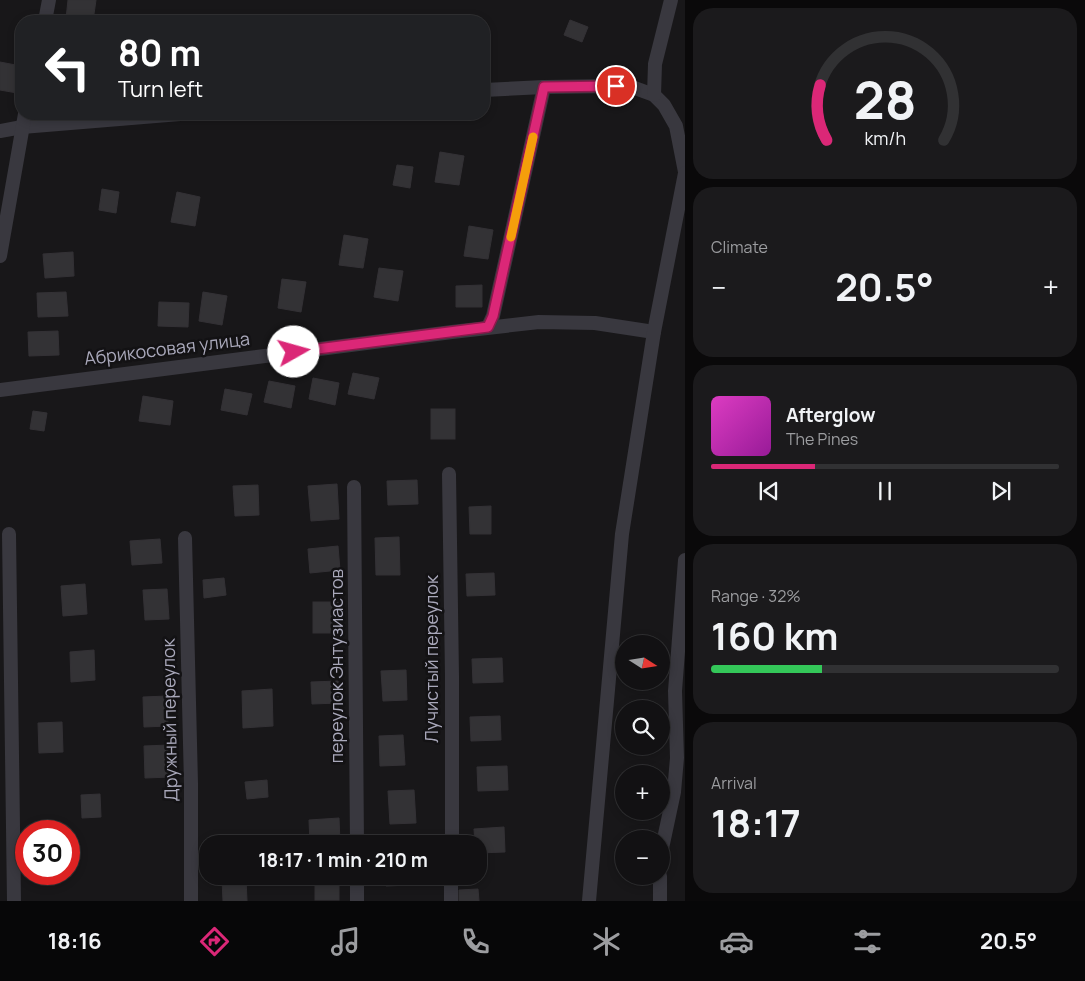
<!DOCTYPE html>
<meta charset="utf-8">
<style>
body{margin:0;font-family:Manrope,sans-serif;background:#1b1a1c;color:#f1f3f6;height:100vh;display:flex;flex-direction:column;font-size:19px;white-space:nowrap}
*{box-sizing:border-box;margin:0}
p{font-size:16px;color:#9c9da0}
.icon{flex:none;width:28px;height:28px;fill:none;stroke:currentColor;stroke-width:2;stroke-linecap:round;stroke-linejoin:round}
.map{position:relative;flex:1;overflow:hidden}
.details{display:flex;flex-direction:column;gap:8px;padding:8px;background:#0a090a;width:400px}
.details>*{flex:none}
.banner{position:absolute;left:15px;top:15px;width:475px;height:105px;border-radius:20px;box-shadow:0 2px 8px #0003,0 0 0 1px #313133;background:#202124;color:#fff;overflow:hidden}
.needle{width:32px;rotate:102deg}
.tools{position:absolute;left:615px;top:635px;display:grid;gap:10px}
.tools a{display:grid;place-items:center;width:55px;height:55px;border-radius:50%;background:#121113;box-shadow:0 2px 8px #0003,0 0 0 1px #313133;font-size:25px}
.speed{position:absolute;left:15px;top:820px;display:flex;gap:10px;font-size:25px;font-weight:700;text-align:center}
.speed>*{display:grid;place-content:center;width:65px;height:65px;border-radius:50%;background:#121113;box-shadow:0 2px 8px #0003,0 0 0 1px #313133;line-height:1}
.speed .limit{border:8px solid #d22;background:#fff;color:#111}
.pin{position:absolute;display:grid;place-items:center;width:42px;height:42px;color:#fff;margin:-21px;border:2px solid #fff;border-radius:50%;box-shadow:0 1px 5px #0007}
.me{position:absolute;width:55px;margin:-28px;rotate:83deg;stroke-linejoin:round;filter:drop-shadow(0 0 4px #0008)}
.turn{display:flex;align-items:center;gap:18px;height:105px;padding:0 20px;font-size:22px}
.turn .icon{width:65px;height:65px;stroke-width:2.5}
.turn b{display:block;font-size:35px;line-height:42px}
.big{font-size:38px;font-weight:700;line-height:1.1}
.details .widget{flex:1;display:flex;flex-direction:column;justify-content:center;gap:8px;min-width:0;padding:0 18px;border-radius:20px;background:#1b1a1c}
.details .dial{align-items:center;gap:0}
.dial svg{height:130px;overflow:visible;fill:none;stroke:#313133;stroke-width:7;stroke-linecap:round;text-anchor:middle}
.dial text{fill:#f1f3f6;stroke:none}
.song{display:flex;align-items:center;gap:15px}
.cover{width:60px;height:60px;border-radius:8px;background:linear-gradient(135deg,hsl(310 70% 55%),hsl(300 70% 35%))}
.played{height:5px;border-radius:2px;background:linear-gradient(90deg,#db2777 30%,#313133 30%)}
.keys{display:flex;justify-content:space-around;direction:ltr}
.heat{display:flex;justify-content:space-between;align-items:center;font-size:28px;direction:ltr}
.charge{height:8px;border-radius:4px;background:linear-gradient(90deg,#34c759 32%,#313133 0)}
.trip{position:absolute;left:199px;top:835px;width:288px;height:50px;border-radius:20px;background:#121113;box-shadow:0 2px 8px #0003,0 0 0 1px #313133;font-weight:700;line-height:50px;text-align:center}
.tab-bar{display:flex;height:80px;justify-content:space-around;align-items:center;background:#070708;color:#9c9da0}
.tab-bar .icon{width:35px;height:35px}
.tab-bar .current{color:#db2777}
.tab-bar b{font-size:22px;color:#f1f3f6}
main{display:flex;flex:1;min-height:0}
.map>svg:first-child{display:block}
</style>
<main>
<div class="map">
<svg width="685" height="901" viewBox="0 0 685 901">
<rect width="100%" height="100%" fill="#181719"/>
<!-- building -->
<g fill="#333235" stroke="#333135">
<polygon points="68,0 96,0 93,21 66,19"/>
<polygon points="570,20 588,27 582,42 564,35"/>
<polygon points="0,62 21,66 17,93 0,90"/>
<polygon points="440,152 464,156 459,185 435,182"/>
<polygon points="397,165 413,167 410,188 393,185"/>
<polygon points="102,189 119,192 116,213 99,210"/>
<polygon points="177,192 200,197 195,226 171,222"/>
<polygon points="469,226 493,230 488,259 464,256"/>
<polygon points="344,235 368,239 363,268 339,265"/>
<polygon points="73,252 74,276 45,278 43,254"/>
<polygon points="379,268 403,271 398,301 374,297"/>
<polygon points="282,279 306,282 301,312 278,308"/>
<polygon points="482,285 482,307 456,307 456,286"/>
<polygon points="66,292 68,316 38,317 37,293"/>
<polygon points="203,292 227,296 222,325 199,321"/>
<polygon points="159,302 189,303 188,327 158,326"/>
<polygon points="58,331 59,355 29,356 28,332"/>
<polygon points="353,373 379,378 374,399 348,394"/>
<polygon points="313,378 339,383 335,405 309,399"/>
<polygon points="269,381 295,386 291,408 264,402"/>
<polygon points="225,389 252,394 247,415 221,410"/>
<polygon points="143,396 173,401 170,425 139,421"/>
<rect x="431" y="409" width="24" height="30"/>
<polygon points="33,411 47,413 44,431 30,429"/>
<polygon points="417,480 418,504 388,505 387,481"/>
<polygon points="337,484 339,519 311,521 308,486"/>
<polygon points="258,485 259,515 235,516 233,486"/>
<polygon points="491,506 491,534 470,534 469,507"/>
<polygon points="399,537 400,575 376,575 375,538"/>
<polygon points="160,539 162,563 132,565 130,541"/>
<polygon points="338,546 340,570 310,573 308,549"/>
<polygon points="494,573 495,595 467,596 466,574"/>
<polygon points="224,578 226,595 204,598 203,580"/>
<polygon points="85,584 87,614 63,616 61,586"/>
<polygon points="167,589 169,619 145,620 143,590"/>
<rect x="313" y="602" width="25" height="31"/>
<polygon points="94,650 95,680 71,682 70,652"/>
<polygon points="502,658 503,682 473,683 472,659"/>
<polygon points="406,670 407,700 383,701 381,671"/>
<polygon points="338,681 339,703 312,704 311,682"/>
<polygon points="272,689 273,726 243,728 242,691"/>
<polygon points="167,696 168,726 144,727 143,697"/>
<polygon points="500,716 501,740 471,741 470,717"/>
<polygon points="62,722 63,752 39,753 38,723"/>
<polygon points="403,735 405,765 380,766 379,736"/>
<polygon points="169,745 171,777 145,778 144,746"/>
<polygon points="507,766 508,790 478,791 477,767"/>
<polygon points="267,780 268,797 247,799 245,782"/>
<polygon points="414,790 416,823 390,824 388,791"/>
<polygon points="100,794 101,817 82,818 81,795"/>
<polygon points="339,818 340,843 310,844 309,820"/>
<polygon points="504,827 505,852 478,853 478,844 475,844 474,829"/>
<polygon points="236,839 237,844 212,844 211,841"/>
<rect x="315" y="876" width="24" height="24"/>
<polygon points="385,876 410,876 410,885 386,886"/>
<polygon points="246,878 247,901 223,901 222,879"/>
<polygon points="478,889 479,901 459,901 459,890"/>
</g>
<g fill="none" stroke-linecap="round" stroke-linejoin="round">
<!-- minor -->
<g stroke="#39383f" stroke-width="14">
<polyline points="45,21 49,0"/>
<polyline points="484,90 544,87 616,86 632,87 654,95 664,105 676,126 685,172"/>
<polyline points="654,95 655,64 671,0"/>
<polyline points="0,131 22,127 180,114"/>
<polyline points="0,256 25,114"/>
<polyline points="488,327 493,316 544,87"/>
<polyline points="0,390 452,332 539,322 595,323 654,332"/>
<polyline points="449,474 452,676 452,844"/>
<polyline points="354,487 357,844"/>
<polyline points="9,534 14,901"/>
<polyline points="185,538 191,784 191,901"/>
<polyline points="661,853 674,792 677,758 675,691 685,560"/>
<polyline points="357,876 357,901"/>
<polyline points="660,876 660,901"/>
<polyline points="451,901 451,876"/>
<polyline points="589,901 622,534 654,332 685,173"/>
</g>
</g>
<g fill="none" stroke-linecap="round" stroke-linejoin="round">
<!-- route casing -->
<g stroke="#8e194d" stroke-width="12">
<polyline id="route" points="294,352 488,327 493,316 544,87 616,86"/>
</g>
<!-- route -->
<use href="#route" stroke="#db2777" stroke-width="9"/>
<!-- slow -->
<polyline stroke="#f59e0b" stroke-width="9" points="511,237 533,137"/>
</g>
<g text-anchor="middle" stroke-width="5" stroke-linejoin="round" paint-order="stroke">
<!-- street labels -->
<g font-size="18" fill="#a9a8ba" stroke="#131214">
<text transform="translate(167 349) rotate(-7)" y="6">Абрикосовая улица</text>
<text transform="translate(432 659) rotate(-90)" y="6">Лучистый переулок</text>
<text transform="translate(337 666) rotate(-90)" y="6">переулок Энтузиастов</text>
<text transform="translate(170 720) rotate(-91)" y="6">Дружный переулок</text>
</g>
</g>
</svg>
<div class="tools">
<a><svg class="needle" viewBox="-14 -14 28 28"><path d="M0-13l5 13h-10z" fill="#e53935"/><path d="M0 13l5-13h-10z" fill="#9c9da0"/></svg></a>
<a><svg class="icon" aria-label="search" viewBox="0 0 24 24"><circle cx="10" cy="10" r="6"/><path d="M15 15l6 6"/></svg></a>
<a>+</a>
<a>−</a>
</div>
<div class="speed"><div class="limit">30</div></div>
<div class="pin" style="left:616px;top:86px;background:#d93025"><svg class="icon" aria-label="arrive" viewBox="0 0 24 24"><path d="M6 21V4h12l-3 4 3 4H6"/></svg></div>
<svg class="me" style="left:294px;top:352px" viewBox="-20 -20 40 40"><circle r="19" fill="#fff"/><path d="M0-13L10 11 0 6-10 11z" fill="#db2777"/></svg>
<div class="trip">18:17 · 1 min · 210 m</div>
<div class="banner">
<div class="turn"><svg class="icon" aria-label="left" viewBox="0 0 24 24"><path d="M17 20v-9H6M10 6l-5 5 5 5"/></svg><div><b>80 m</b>Turn left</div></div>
</div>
</div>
<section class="details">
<div class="widget dial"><svg viewBox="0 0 100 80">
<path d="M14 69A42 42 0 1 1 86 69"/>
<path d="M14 69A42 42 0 0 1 10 35" stroke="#db2777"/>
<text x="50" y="56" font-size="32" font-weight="700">28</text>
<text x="50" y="72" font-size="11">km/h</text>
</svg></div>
<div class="widget"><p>Climate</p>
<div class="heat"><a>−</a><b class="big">20.5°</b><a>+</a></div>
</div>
<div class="widget">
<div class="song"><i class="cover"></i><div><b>Afterglow</b><p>The Pines</p></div></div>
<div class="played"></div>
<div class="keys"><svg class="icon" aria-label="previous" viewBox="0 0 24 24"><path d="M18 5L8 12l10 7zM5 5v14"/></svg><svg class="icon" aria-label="pause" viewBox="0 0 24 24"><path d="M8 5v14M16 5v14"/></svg><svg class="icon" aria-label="next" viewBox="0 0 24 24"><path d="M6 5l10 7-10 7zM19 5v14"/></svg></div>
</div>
<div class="widget"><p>Range · 32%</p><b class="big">160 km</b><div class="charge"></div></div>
<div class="widget"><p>Arrival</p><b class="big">18:17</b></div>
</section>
</main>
<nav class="tab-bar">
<b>18:16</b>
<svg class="icon current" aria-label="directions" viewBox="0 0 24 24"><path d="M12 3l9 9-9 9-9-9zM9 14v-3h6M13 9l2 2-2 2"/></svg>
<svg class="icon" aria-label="music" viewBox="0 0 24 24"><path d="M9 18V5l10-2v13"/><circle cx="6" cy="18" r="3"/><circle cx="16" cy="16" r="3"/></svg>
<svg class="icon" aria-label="phone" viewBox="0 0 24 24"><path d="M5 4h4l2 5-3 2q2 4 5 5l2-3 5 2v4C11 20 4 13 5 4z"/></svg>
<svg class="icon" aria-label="climate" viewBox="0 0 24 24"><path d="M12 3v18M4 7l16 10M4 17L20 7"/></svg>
<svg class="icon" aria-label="car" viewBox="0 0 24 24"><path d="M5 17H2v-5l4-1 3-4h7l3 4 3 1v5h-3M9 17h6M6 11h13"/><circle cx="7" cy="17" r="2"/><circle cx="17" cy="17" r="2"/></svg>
<svg class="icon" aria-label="filters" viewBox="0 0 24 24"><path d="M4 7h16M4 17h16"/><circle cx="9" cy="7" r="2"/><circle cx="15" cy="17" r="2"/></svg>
<b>20.5°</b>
</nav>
